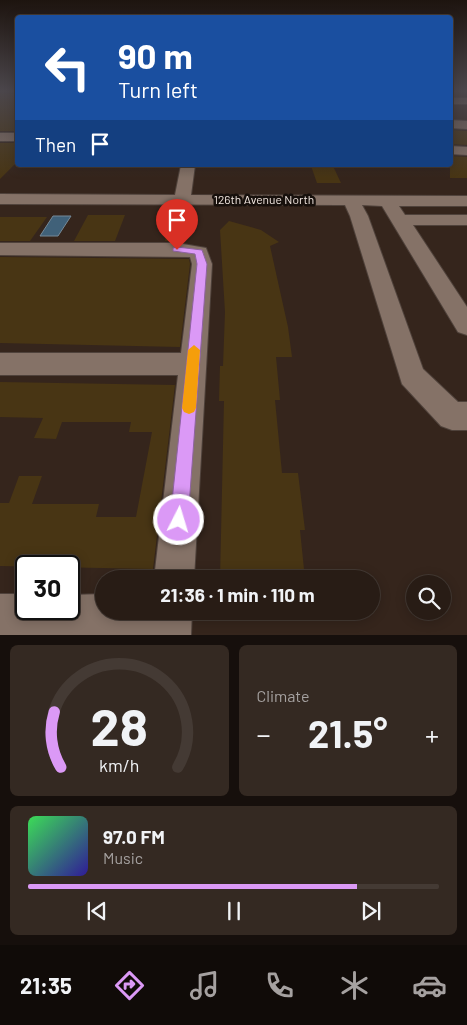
<!DOCTYPE html>
<meta charset="utf-8">
<style>
body{margin:0;font-family:Barlow,sans-serif;background:#342922;color:#f1f3f6;height:100vh;display:flex;flex-direction:column;font-size:19px;white-space:nowrap}
*{box-sizing:border-box;margin:0}
p{font-size:16px;color:#a5a1a0}
.icon{flex:none;width:28px;height:28px;fill:none;stroke:currentColor;stroke-width:2;stroke-linecap:round;stroke-linejoin:round}
.map{position:relative;height:635px;overflow:hidden}
.panel{display:flex;flex-direction:column;gap:10px;padding:10px;background:#160f0c;flex:1}
.panel>*{flex:none}
.banner{position:absolute;left:15px;top:15px;width:438px;height:152px;border-radius:5px;box-shadow:0 2px 12px #0003,0 0 0 1px #443a34;background:#1a4fa0;color:#fff;overflow:hidden}
.fabs{position:absolute;left:406px;top:575px;display:grid;gap:10px}
.fabs a{display:grid;place-items:center;width:45px;height:45px;border-radius:50%;background:#281c15;box-shadow:0 2px 12px #0003,0 0 0 1px #443a34;font-size:25px}
.speed{position:absolute;left:15px;top:555px;display:flex;gap:10px;font-size:25px;font-weight:700;text-align:center}
.speed>*{display:grid;place-content:center;width:65px;height:65px;border-radius:50%;background:#281c15;box-shadow:0 2px 12px #0003,0 0 0 1px #443a34;line-height:1}
.speed .limit{border:2px solid #111;border-radius:8px;background:#fff;color:#111}
.pin{position:absolute;display:grid;place-items:center;width:42px;height:42px;color:#fff;margin:-51px -21px;border-radius:50% 50% 50% 0;rotate:-45deg;box-shadow:0 0 5px #0007}
.pin .icon{rotate:45deg}
.me{position:absolute;width:55px;margin:-28px;rotate:5deg;stroke-linejoin:round;filter:drop-shadow(0 0 4px #0008)}
.turn{display:flex;align-items:center;gap:18px;height:105px;padding:0 20px;font-size:22px}
.turn .icon{width:65px;height:65px;stroke-width:2.5}
.turn b{display:block;font-size:35px;line-height:42px}
.then{display:flex;align-items:center;height:48px;padding:0 20px;background:#0003;gap:10px;font-size:19px}
.big{font-size:38px;font-weight:700;line-height:1.1}
.panel .tile{flex:1;display:flex;flex-direction:column;justify-content:center;gap:8px;min-width:0;padding:0 18px;border-radius:8px;background:#342922}
.panel .dial{align-items:center;gap:0}
.dial svg{height:130px;overflow:visible;fill:none;stroke:#443a34;stroke-width:7;stroke-linecap:round;text-anchor:middle}
.dial text{fill:#f1f3f6;stroke:none}
.song{display:flex;align-items:center;gap:15px}
.cover{width:60px;height:60px;border-radius:8px;background:linear-gradient(135deg,hsl(130 70% 55%),hsl(250 70% 35%))}
.played{height:5px;border-radius:2px;background:linear-gradient(90deg,#db99f6 80%,#443a34 80%)}
.keys{display:flex;justify-content:space-around;direction:ltr}
.heat{display:flex;justify-content:space-between;align-items:center;font-size:28px;direction:ltr}
.panel .tiles{flex:1;display:grid;gap:10px;grid-template-columns:1fr 1fr}
.tile:last-child{grid-column:span 2}
.trip{position:absolute;left:95px;top:570px;width:285px;height:50px;border-radius:25px;background:#281c15;box-shadow:0 2px 12px #0003,0 0 0 1px #443a34;font-weight:700;line-height:50px;text-align:center}
.menu{display:flex;height:80px;justify-content:space-around;align-items:center;background:#100b08;color:#a5a1a0}
.menu .icon{width:35px;height:35px}
.menu .selected{color:#db99f6}
.menu b{font-size:22px;color:#f1f3f6}
.map>svg:first-child{display:block}
</style>
<div class="map">
<svg width="467" height="635" viewBox="0 0 467 635">
<rect width="100%" height="100%" fill="#35251c"/>
<!-- water -->
<polygon fill="#406179" stroke="#758998" points="53,216 71,216 58,236 40,236"/>
<!-- building -->
<g fill="#483514">
<polygon points="0,93 18,94 18,131 0,131"/>
<polygon points="450,130 467,131 467,145 450,144"/>
<polygon points="0,143 18,143 18,161 0,179"/>
<polygon points="450,156 467,157 467,178 450,178"/>
<polygon points="311,166 333,166 341,183 317,183"/>
<polygon points="171,213 185,216 180,242 165,241"/>
<polygon points="88,215 125,215 115,241 74,241"/>
<polygon points="0,217 47,217 30,241 0,241"/>
<polygon points="229,221 261,230 279,242 270,246 288,327 292,357 276,357 280,400 275,400 282,473 298,473 305,530 300,530 305,579 220,579 224,401 219,401 220,366 223,366 225,312 220,230"/>
<polygon points="0,257 189,259 190,264 180,347 0,343"/>
<polygon points="0,382 175,385 153,569 0,566 0,503 9,503 19,476 42,476 32,504 99,504 96,517 136,517 152,432 129,432 131,422 62,422 56,439 34,438 43,418 0,417"/>
</g>
<g fill="none" stroke-linecap="round" stroke-linejoin="round">
<!-- minor casing -->
<g stroke="#4f423b" stroke-width="2">
<g id="minor">
<rect x="450" y="98" width="17" height="6"/>
<polygon points="450,120 467,121 467,129 450,128"/>
<rect x="0" y="133" width="18" height="8"/>
<polygon points="450,146 467,147 467,155 450,154"/>
<polygon points="181,165 195,165 191,195 467,196 467,206 399,206 405,215 467,215 467,225 413,225 467,307 467,335 458,332 382,206 362,205 368,216 423,369 458,402 467,402 467,430 452,430 441,426 402,384 350,216 345,205 0,204 0,194 175,195"/>
<polygon points="0,243 177,243 206,248 212,264 194,579 154,579 178,375 0,375 0,353 181,353 192,264 190,257 0,255"/>
<polygon points="0,594 26,594 26,609 69,609 69,595 104,594 104,611 192,611 191,635 0,635"/>
</g>
</g>
<!-- minor -->
<use href="#minor" fill="#857267" fill-rule="evenodd"/>
</g>
<!-- sky -->
<linearGradient id="sky" x2="0" y2="1"><stop stop-color="#1d140f"/><stop offset="0.51" stop-color="#4b464b"/><stop offset="1" stop-color="#4b464b" stop-opacity="0"/></linearGradient>
<rect width="467" height="178" fill="url(#sky)"/>
<!-- route -->
<polygon fill="#db99f6" stroke="#8e63a0" points="177,247 202,250 207,264 188,520 185,526 179,529 173,526 170,520 197,264 195,254 173,251 173,248"/>
<!-- slow -->
<polygon fill="#f59e0b" points="194,345 200,350 196,408 194,412 189,414 184,412 182,408 188,350"/>
<g text-anchor="middle" stroke-width="5" stroke-linejoin="round" paint-order="stroke">
<!-- far-street labels -->
<g font-size="12" fill="#f2e7e1" stroke="#17100c">
<text x="264" y="204">126th Avenue North</text>
</g>
</g>
</svg>
<div class="fabs">
<a><svg class="icon" aria-label="search" viewBox="0 0 24 24"><circle cx="10" cy="10" r="6"/><path d="M15 15l6 6"/></svg></a>
</div>
<div class="speed"><div class="limit">30</div></div>
<div class="pin" style="left:177px;top:250px;background:#d93025"><svg class="icon" aria-label="arrive" viewBox="0 0 24 24"><path d="M6 21V4h12l-3 4 3 4H6"/></svg></div>
<svg class="me" style="left:179px;top:520px" viewBox="-20 -20 40 40"><circle r="17" fill="#db99f6" stroke="#fff" stroke-width="3"/><path d="M0-11L8 9 0 5-8 9z" fill="#fff"/></svg>
<div class="trip">21:36 · 1 min · 110 m</div>
<div class="banner">
<div class="turn"><svg class="icon" aria-label="left" viewBox="0 0 24 24"><path d="M17 20v-9H6M10 6l-5 5 5 5"/></svg><div><b>90 m</b>Turn left</div></div>
<div class="then">Then<svg class="icon" aria-label="arrive" viewBox="0 0 24 24"><path d="M6 21V4h12l-3 4 3 4H6"/></svg></div>
</div>
</div>
<section class="panel">
<div class="tiles">
<div class="tile dial"><svg viewBox="0 0 100 80">
<path d="M14 69A42 42 0 1 1 86 69"/>
<path d="M14 69A42 42 0 0 1 10 35" stroke="#db99f6"/>
<text x="50" y="56" font-size="32" font-weight="700">28</text>
<text x="50" y="72" font-size="11">km/h</text>
</svg></div>
<div class="tile"><p>Climate</p>
<div class="heat"><a>−</a><b class="big">21.5°</b><a>+</a></div>
</div>
<div class="tile">
<div class="song"><i class="cover"></i><div><b>97.0 FM</b><p>Music</p></div></div>
<div class="played"></div>
<div class="keys"><svg class="icon" aria-label="previous" viewBox="0 0 24 24"><path d="M18 5L8 12l10 7zM5 5v14"/></svg><svg class="icon" aria-label="pause" viewBox="0 0 24 24"><path d="M8 5v14M16 5v14"/></svg><svg class="icon" aria-label="next" viewBox="0 0 24 24"><path d="M6 5l10 7-10 7zM19 5v14"/></svg></div>
</div>
</div>
</section>
<nav class="menu">
<b>21:35</b>
<svg class="icon selected" aria-label="directions" viewBox="0 0 24 24"><path d="M12 3l9 9-9 9-9-9zM9 14v-3h6M13 9l2 2-2 2"/></svg>
<svg class="icon" aria-label="music" viewBox="0 0 24 24"><path d="M9 18V5l10-2v13"/><circle cx="6" cy="18" r="3"/><circle cx="16" cy="16" r="3"/></svg>
<svg class="icon" aria-label="phone" viewBox="0 0 24 24"><path d="M5 4h4l2 5-3 2q2 4 5 5l2-3 5 2v4C11 20 4 13 5 4z"/></svg>
<svg class="icon" aria-label="climate" viewBox="0 0 24 24"><path d="M12 3v18M4 7l16 10M4 17L20 7"/></svg>
<svg class="icon" aria-label="car" viewBox="0 0 24 24"><path d="M5 17H2v-5l4-1 3-4h7l3 4 3 1v5h-3M9 17h6M6 11h13"/><circle cx="7" cy="17" r="2"/><circle cx="17" cy="17" r="2"/></svg>
</nav>
